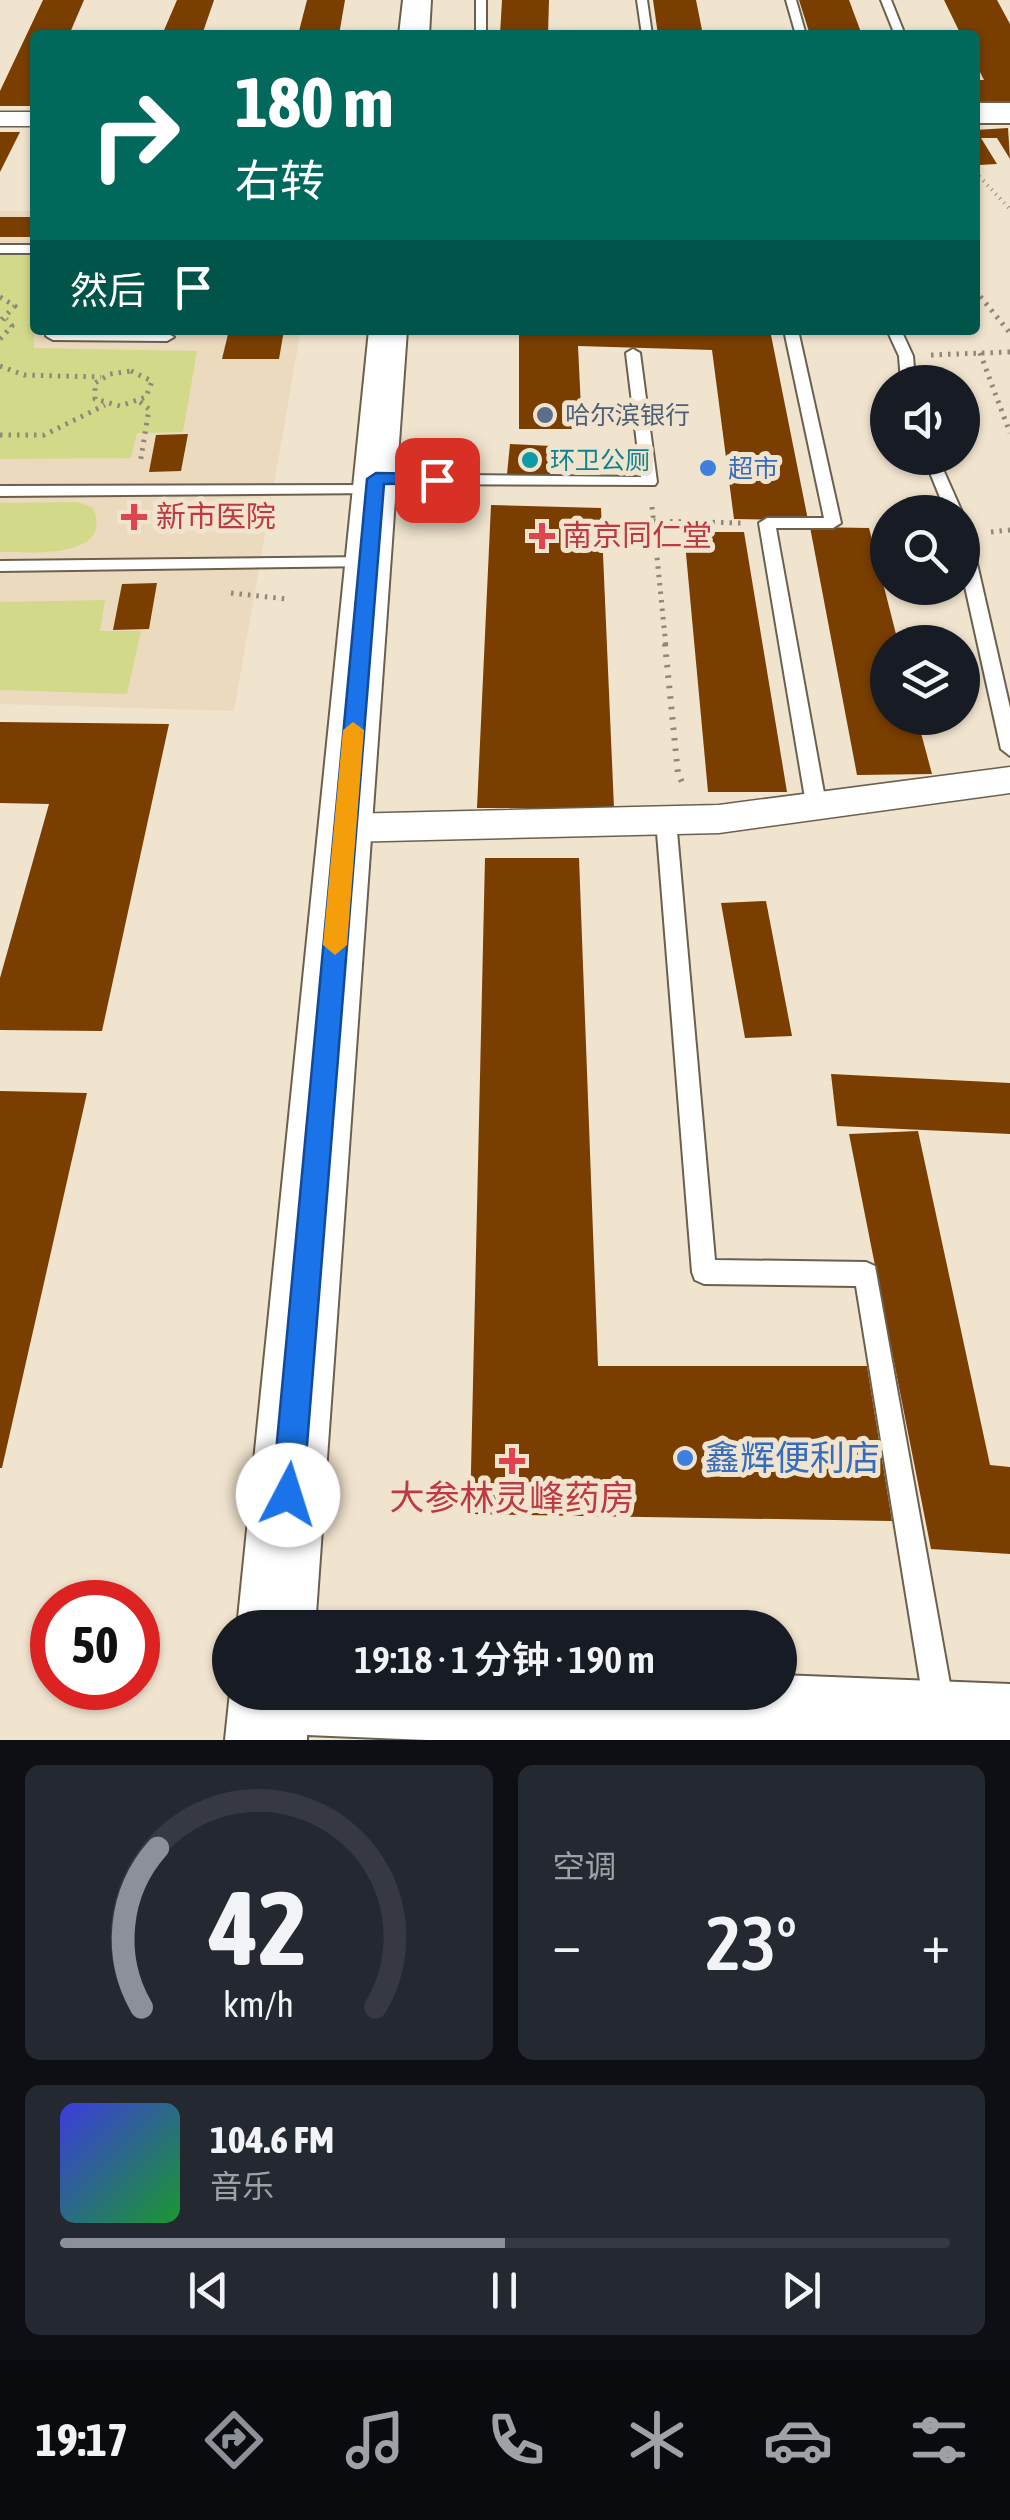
<!DOCTYPE html>
<html lang="zh">
<meta charset="utf-8">
<style>
body{margin:0;font-family:"Asap Condensed","Noto Sans SC",sans-serif;background:#242831;color:#f1f3f6;height:100vh;display:flex;flex-direction:column;font-size:38px;white-space:nowrap}
*{box-sizing:border-box;margin:0}
p{font-size:32px;color:#9ea1a6}
.icon{flex:none;width:55px;height:55px;fill:none;stroke:currentColor;stroke-width:2;stroke-linecap:round;stroke-linejoin:round}
.map{position:relative;height:1740px;overflow:hidden}
.details{display:flex;flex-direction:column;gap:25px;padding:25px;background:#0d0f14;flex:1}
.details>*{flex:none}
.hud{position:absolute;left:30px;top:30px;width:950px;height:305px;border-radius:10px;box-shadow:0 2px 8px #0004;background:#00695c;color:#fff;overflow:hidden}
.tools{position:absolute;left:870px;top:365px;display:grid;gap:20px}
.tools a{display:grid;place-items:center;width:110px;height:110px;border-radius:50%;background:#171b24;box-shadow:0 2px 8px #0004;font-size:50px}
.speed{position:absolute;left:30px;top:1580px;display:flex;gap:20px;font-size:50px;font-weight:700;text-align:center}
.speed>*{display:grid;place-content:center;width:130px;height:130px;border-radius:50%;background:#171b24;box-shadow:0 2px 8px #0004;line-height:1}
.speed .limit{border:15px solid #d22;background:#fff;color:#111}
.pin{position:absolute;display:grid;place-items:center;width:85px;height:85px;color:#fff;margin:-42px;border-radius:20px;box-shadow:0 5px 15px #0006}
.me{position:absolute;width:110px;margin:-55px;rotate:5deg;stroke-linejoin:round;filter:drop-shadow(0 0 8px #0008)}
.turn{display:flex;align-items:center;gap:35px;height:210px;padding:0 40px;font-size:45px}
.turn .icon{width:130px;height:130px;stroke-width:2.5}
.turn b{display:block;font-size:70px;line-height:85px}
.then{display:flex;align-items:center;height:95px;padding:0 40px;background:#0003;gap:20px;font-size:38px}
.big{font-size:75px;font-weight:600;line-height:1.1}
.details .widget{flex:1;display:flex;flex-direction:column;justify-content:center;gap:15px;min-width:0;padding:0 35px;border-radius:15px;background:#242831}
.details .dial{align-items:center;gap:0}
.dial svg{height:260px;overflow:visible;fill:none;stroke:#363941;stroke-width:7;stroke-linecap:round;text-anchor:middle}
.dial text{fill:#f1f3f6;stroke:none}
.song{display:flex;align-items:center;gap:30px}
.cover{width:120px;height:120px;border-radius:15px;background:linear-gradient(135deg,hsl(240 70% 55%),hsl(130 70% 35%))}
.played{height:10px;border-radius:5px;background:linear-gradient(90deg,#8c9099 50%,#363941 50%)}
.keys{display:flex;justify-content:space-around;direction:ltr}
.heat{display:flex;justify-content:space-between;align-items:center;font-size:55px;direction:ltr}
.details .tiles{flex:1;display:grid;gap:25px;grid-template-columns:1fr 1fr}
.widget:last-child{grid-column:span 2}
.trip{position:absolute;left:212px;top:1610px;width:585px;height:100px;border-radius:50px;background:#171b24;box-shadow:0 2px 8px #0004;font-weight:600;line-height:100px;text-align:center}
.menu{display:flex;height:160px;justify-content:space-around;align-items:center;background:#090b0e;color:#9ea1a6}
.menu .icon{width:70px;height:70px}
.menu .on{color:#8c9099}
.menu b{font-size:45px;color:#f1f3f6}
.map>svg:first-child{display:block}
</style>
<div class="map">
<svg width="1010" height="1740" viewBox="0 0 1010 1740">
<rect width="100%" height="100%" fill="#f1e4cf"/>
<!-- built -->
<polygon fill="#ebdabe" points="0,211 35,211 35,330 301,330 234,711 0,704"/>
<!-- green -->
<g fill="#d2da89">
<polygon points="35,253 34,348 197,351 183,432 137,433 131,458 0,459 0,254"/>
<path d="M78 502 93 508C115 560 29 552 0 552V503Z"/>
<polygon points="105,600 100,631 141,631 127,694 0,690 0,602"/>
</g>
<!-- building -->
<g fill="#793e00">
<polygon points="43,0 84,0 69,35 35,35 35,106 0,106 0,91"/>
<polygon points="177,0 214,0 202,35 162,35"/>
<polygon points="307,0 345,0 339,35 298,35"/>
<polygon points="502,0 549,0 548,35 500,35"/>
<polygon points="653,0 696,0 703,35 658,35"/>
<polygon points="799,0 849,0 862,35 810,35"/>
<polygon points="944,0 997,0 1010,24 1010,101 975,101 975,80 984,80 975,62 975,35 961,35"/>
<polygon points="1008,128 1010,159 997,138 981,138 997,164 979,165 975,130"/>
<polygon points="0,132 20,132 0,172"/>
<rect x="0" y="217" width="35" height="20"/>
<polygon points="229,330 284,330 279,359 222,359"/>
<polygon points="519,330 770,330 808,520 734,519 712,350 578,346 582,429 519,429"/>
<polygon points="188,434 181,471 149,472 156,435"/>
<polygon points="510,444 552,446 550,476 507,474"/>
<polygon points="491,505 601,508 614,808 477,808"/>
<polygon points="810,527 869,528 898,642 888,642 888,718 917,718 932,774 857,775"/>
<polygon points="684,532 744,532 787,792 708,792"/>
<polygon points="157,583 149,629 113,630 122,584"/>
<polygon points="0,722 169,724 102,1031 0,1030 0,978 49,804 0,803"/>
<polygon points="485,858 579,858 598,1366 867,1366 892,1521 470,1514"/>
<polygon points="766,901 792,1036 745,1038 721,903"/>
<polygon points="831,1074 1010,1083 1010,1134 837,1126"/>
<polygon points="0,1091 87,1093 2,1468 0,1468"/>
<polygon points="918,1131 990,1465 1010,1467 1010,1554 931,1549 849,1134"/>
</g>
<g fill="none" stroke-linecap="round" stroke-linejoin="round">
<!-- lane casing -->
<g stroke="#6b604e" stroke-width="4">
<g id="lane">
<rect x="476" y="0" width="10" height="35"/>
<polygon points="637,0 647,0 652,35 642,35"/>
<polygon points="786,0 796,0 806,35 796,35"/>
<polygon points="881,0 891,0 905,35 895,35"/>
<rect x="0" y="245" width="35" height="8"/>
<polygon points="47,330 167,333 174,337 167,341 53,340 46,336"/>
<polygon points="784,330 798,330 841,523 833,528 776,528 826,804 816,811 806,804 759,523 767,518 824,518"/>
<polygon points="887,330 901,330 913,356 915,382 901,382 899,356"/>
<polygon points="633,349 640,353 657,482 655,485 375,484 367,479 375,474 641,477 626,353"/>
<polygon points="924,458 938,458 962,512 946,512"/>
<polygon points="375,485 383,490 381,493 0,496 0,486"/>
<polygon points="962,528 970,533 1010,708 1010,756 1001,749 962,573"/>
<polygon points="368,557 376,562 374,566 0,571 0,561"/>
<polygon points="666,813 676,820 715,1260 866,1262 875,1266 954,1706 949,1716 939,1721 929,1716 924,1706 856,1286 704,1284 695,1280 692,1272 656,820"/>
</g>
</g>
<!-- street casing -->
<g stroke="#6b604e" stroke-width="3">
<g id="street">
<rect x="0" y="112" width="35" height="14"/>
<polygon points="1010,767 1010,793 719,833 345,842 332,838 327,828 332,818 345,814 719,805"/>
</g>
</g>
<!-- secondary casing -->
<g stroke="#6b604e" stroke-width="4">
<g id="secondary">
<polygon points="403,0 431,0 429,35 399,35"/>
<rect x="975" y="103" width="35" height="20"/>
<polygon points="369,330 407,330 315,1628 237,1628"/>
</g>
</g>
<!-- highway casing -->
<g stroke="#6b604e" stroke-width="4">
<polygon id="highway" points="780,1675 1010,1684 1010,1740 427,1740 307,1735 307,1740 225,1740 230,1692 780,1692"/>
</g>
<!-- path-far2 -->
<polyline stroke="#918879" stroke-width="4" stroke-dasharray="1 5" stroke-linecap="butt" points="975,172 1010,209"/>
<!-- path-far1 -->
<g stroke="#918879" stroke-width="5" stroke-dasharray="2.5 6" stroke-linecap="butt">
<polyline points="975,290 1010,333"/>
<polyline points="0,297 15,306 0,321"/>
<polyline points="0,339 12,326 6,319"/>
<polyline points="980,353 1010,433"/>
<polyline points="931,355 1010,352"/>
<polyline points="0,366 24,375 101,377"/>
<polygon points="131,371 152,381 146,397 120,406 95,399 95,383 110,374"/>
<polyline points="140,402 149,409 140,464"/>
<polyline points="0,435 44,435 105,405"/>
<polyline points="652,507 666,647"/>
<polyline points="653,521 742,523"/>
<polyline points="991,532 1010,530"/>
<polyline points="231,593 286,599"/>
</g>
<!-- path -->
<polyline stroke="#918879" stroke-width="6" stroke-dasharray="2.5 8" stroke-linecap="butt" points="665,644 678,774 684,786"/>
<!-- lane -->
<use href="#lane" fill="#fff" fill-rule="evenodd"/>
<!-- street -->
<use href="#street" fill="#fff" fill-rule="evenodd"/>
<!-- secondary -->
<use href="#secondary" fill="#fff" fill-rule="evenodd"/>
<!-- highway -->
<use href="#highway" fill="#fff" fill-rule="evenodd"/>
</g>
<!-- route -->
<polygon fill="#1a73e8" stroke="#114b97" stroke-width="2.5" points="437,474 443,476 443,483 384,484 303,1495 298,1506 288,1511 277,1506 272,1495 367,479 376,473"/>
<!-- slow -->
<polygon fill="#f59e0b" points="353,722 364,730 347,945 335,955 323,945 343,730"/>
<!-- markers -->
<circle fill="#5c6f8a" stroke="#f1e4cf" stroke-width="4" cx="545" cy="415" r="10"/>
<circle fill="#0f9aa8" stroke="#f1e4cf" stroke-width="4" cx="530" cy="460" r="10"/>
<g fill="#3f7fe0" stroke="#f1e4cf" stroke-width="4">
<circle cx="708" cy="468" r="10"/>
<circle cx="685" cy="1458" r="10"/>
</g>
<g fill="#e0444e" stroke="#f1e4cf" stroke-width="4">
<path d="M129 502h10v10h10v10h-10v10h-10v-10h-10v-10h10z"/>
<path d="M537 521h10v10h10v10h-10v10h-10v-10h-10v-10h10z"/>
<path d="M507 1446h10v10h10v10h-10v10h-10v-10h-10v-10h10z"/>
</g>
<g text-anchor="middle" stroke-width="10" stroke-linejoin="round" paint-order="stroke">
<!-- far-service labels -->
<g font-size="25" fill="#4e5e75" stroke="#f1e4cf" text-anchor="start">
<text x="565" y="424">哈尔滨银行</text>
</g>
<!-- far-culture labels -->
<g font-size="25" fill="#0d838f" stroke="#f1e4cf" text-anchor="start">
<text x="550" y="469">环卫公厕</text>
</g>
<!-- far-shop labels -->
<g font-size="25" fill="#366cbe" stroke="#f1e4cf" text-anchor="start">
<text x="728" y="477">超市</text>
</g>
<!-- health labels -->
<g font-size="30" fill="#be3a42" stroke="#f1e4cf" text-anchor="start">
<text x="156" y="527">新市医院</text>
<text x="562" y="546">南京同仁堂</text>
</g>
<!-- near-shop labels -->
<g font-size="35" fill="#366cbe" stroke="#f1e4cf" text-anchor="start">
<text x="705" y="1470">鑫辉便利店</text>
</g>
<!-- near-health labels -->
<g font-size="35" fill="#be3a42" stroke="#f1e4cf">
<text x="512" y="1510">大参林灵峰药房</text>
</g>
</g>
</svg>
<div class="tools">
<a><svg class="icon" aria-label="sound" viewBox="0 0 24 24"><path d="M4 9h4l5-4v14l-5-4H4zM17 9q2 3 0 6"/></svg></a>
<a><svg class="icon" aria-label="search" viewBox="0 0 24 24"><circle cx="10" cy="10" r="6"/><path d="M15 15l6 6"/></svg></a>
<a><svg class="icon" aria-label="layers" viewBox="0 0 24 24"><path d="M12 4l9 5-9 5-9-5zM3 14l9 5 9-5"/></svg></a>
</div>
<div class="speed"><div class="limit">50</div></div>
<div class="pin" style="left:437px;top:480px;background:#d93025"><svg class="icon" aria-label="arrive" viewBox="0 0 24 24"><path d="M6 21V4h12l-3 4 3 4H6"/></svg></div>
<svg class="me" style="left:288px;top:1495px" viewBox="-20 -20 40 40"><circle r="19" fill="#fff"/><path d="M0-13L10 11 0 6-10 11z" fill="#1a73e8"/></svg>
<div class="trip">19:18 · 1 分钟 · 190 m</div>
<div class="hud">
<div class="turn"><svg class="icon" aria-label="right" viewBox="0 0 24 24"><path d="M7 20v-9h11M14 6l5 5-5 5"/></svg><div><b>180 m</b>右转</div></div>
<div class="then">然后<svg class="icon" aria-label="arrive" viewBox="0 0 24 24"><path d="M6 21V4h12l-3 4 3 4H6"/></svg></div>
</div>
</div>
<section class="details">
<div class="tiles">
<div class="widget dial"><svg viewBox="0 0 100 80">
<path d="M14 69A42 42 0 1 1 86 69"/>
<path d="M14 69A42 42 0 0 1 19 20" stroke="#8c9099"/>
<text x="50" y="56" font-size="32" font-weight="700">42</text>
<text x="50" y="72" font-size="11">km/h</text>
</svg></div>
<div class="widget"><p>空调</p>
<div class="heat"><a>−</a><b class="big">23°</b><a>+</a></div>
</div>
<div class="widget">
<div class="song"><i class="cover"></i><div><b>104.6 FM</b><p>音乐</p></div></div>
<div class="played"></div>
<div class="keys"><svg class="icon" aria-label="previous" viewBox="0 0 24 24"><path d="M18 5L8 12l10 7zM5 5v14"/></svg><svg class="icon" aria-label="pause" viewBox="0 0 24 24"><path d="M8 5v14M16 5v14"/></svg><svg class="icon" aria-label="next" viewBox="0 0 24 24"><path d="M6 5l10 7-10 7zM19 5v14"/></svg></div>
</div>
</div>
</section>
<nav class="menu">
<b>19:17</b>
<svg class="icon on" aria-label="directions" viewBox="0 0 24 24"><path d="M12 3l9 9-9 9-9-9zM9 14v-3h6M13 9l2 2-2 2"/></svg>
<svg class="icon" aria-label="music" viewBox="0 0 24 24"><path d="M9 18V5l10-2v13"/><circle cx="6" cy="18" r="3"/><circle cx="16" cy="16" r="3"/></svg>
<svg class="icon" aria-label="phone" viewBox="0 0 24 24"><path d="M5 4h4l2 5-3 2q2 4 5 5l2-3 5 2v4C11 20 4 13 5 4z"/></svg>
<svg class="icon" aria-label="climate" viewBox="0 0 24 24"><path d="M12 3v18M4 7l16 10M4 17L20 7"/></svg>
<svg class="icon" aria-label="car" viewBox="0 0 24 24"><path d="M5 17H2v-5l4-1 3-4h7l3 4 3 1v5h-3M9 17h6M6 11h13"/><circle cx="7" cy="17" r="2"/><circle cx="17" cy="17" r="2"/></svg>
<svg class="icon" aria-label="filters" viewBox="0 0 24 24"><path d="M4 7h16M4 17h16"/><circle cx="9" cy="7" r="2"/><circle cx="15" cy="17" r="2"/></svg>
</nav>
